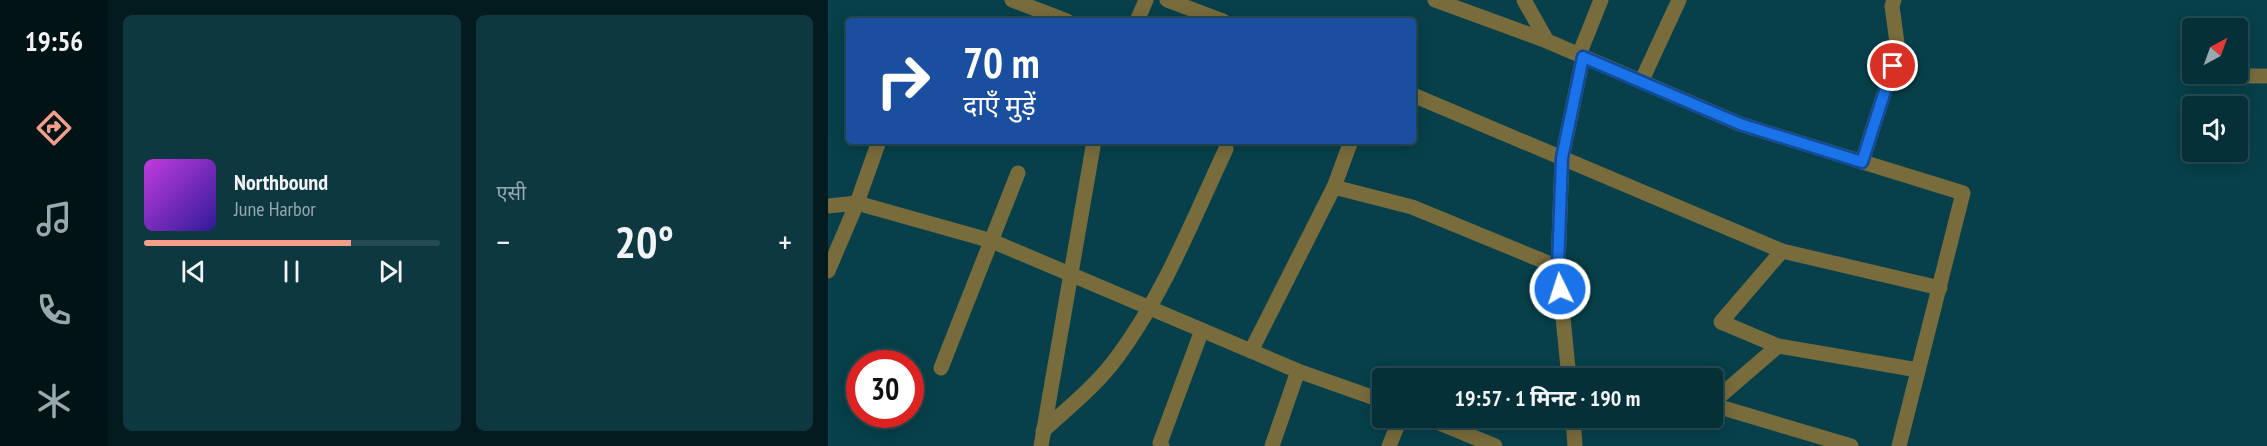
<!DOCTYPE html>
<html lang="hi">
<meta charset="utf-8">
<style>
body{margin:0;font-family:"PT Sans Narrow","Noto Sans Devanagari",sans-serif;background:#0e3840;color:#f1f3f6;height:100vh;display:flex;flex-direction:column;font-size:22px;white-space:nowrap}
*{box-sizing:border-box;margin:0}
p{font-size:20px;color:#97a9ae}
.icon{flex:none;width:33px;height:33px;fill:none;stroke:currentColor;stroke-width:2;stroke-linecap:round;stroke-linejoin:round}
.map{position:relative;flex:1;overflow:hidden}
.panel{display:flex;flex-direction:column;gap:15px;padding:15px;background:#031a1f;width:720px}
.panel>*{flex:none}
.guide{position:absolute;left:18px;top:18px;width:570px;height:126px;border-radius:6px;box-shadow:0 3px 15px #0003,0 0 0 2px #264b53;background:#1a4fa0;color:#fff;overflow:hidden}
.needle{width:39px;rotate:41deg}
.controls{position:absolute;left:1354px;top:18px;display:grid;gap:12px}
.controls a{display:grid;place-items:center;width:66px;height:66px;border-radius:6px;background:#053038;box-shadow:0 3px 15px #0003,0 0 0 2px #264b53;font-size:30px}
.speed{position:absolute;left:18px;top:350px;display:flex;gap:12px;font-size:30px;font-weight:700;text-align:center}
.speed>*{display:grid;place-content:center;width:78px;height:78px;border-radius:50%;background:#053038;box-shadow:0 3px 15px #0003,0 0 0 2px #264b53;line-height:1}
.speed .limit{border:9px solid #d22;background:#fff;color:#111}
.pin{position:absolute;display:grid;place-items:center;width:51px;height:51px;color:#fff;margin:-26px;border:3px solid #fff;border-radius:50%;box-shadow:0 2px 6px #0007}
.me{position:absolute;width:66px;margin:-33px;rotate:356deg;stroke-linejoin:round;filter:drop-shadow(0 0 4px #0008)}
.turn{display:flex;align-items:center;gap:21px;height:126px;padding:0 18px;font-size:27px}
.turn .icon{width:78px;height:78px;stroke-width:2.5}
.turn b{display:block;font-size:42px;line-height:51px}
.big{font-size:45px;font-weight:700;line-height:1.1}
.panel .widget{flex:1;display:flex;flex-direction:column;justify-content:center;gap:9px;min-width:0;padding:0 21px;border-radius:9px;background:#0e3840}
.song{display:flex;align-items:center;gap:18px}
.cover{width:72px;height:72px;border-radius:9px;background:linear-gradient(135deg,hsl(290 70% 55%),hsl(250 70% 35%))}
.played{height:6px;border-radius:3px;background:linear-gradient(90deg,#f49e8a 70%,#264b53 70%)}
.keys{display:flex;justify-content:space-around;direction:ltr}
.heat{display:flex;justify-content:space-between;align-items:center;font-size:33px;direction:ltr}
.panel .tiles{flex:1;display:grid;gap:15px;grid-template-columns:repeat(2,1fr)}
.trip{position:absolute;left:544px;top:368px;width:351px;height:60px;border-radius:6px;background:#053038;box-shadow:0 3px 15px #0003,0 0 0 2px #264b53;font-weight:700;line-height:60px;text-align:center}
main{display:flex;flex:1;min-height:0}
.tabs{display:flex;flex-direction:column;width:108px;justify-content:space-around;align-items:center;background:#021316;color:#97a9ae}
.tabs .icon{width:42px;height:42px}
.tabs .current{color:#f49e8a}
.tabs b{font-size:27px;color:#f1f3f6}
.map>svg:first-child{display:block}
</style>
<main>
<nav class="tabs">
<b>19:56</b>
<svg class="icon current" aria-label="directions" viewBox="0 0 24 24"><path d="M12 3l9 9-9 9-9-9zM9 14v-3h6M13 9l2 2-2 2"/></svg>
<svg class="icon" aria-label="music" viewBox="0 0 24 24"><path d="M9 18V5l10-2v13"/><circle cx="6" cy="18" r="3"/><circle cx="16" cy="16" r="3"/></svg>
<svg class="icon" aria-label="phone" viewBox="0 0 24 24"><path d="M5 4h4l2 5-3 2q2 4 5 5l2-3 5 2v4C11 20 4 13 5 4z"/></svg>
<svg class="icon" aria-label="climate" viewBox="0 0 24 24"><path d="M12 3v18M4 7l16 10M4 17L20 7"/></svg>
</nav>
<section class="panel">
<div class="tiles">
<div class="widget">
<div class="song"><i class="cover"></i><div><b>Northbound</b><p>June Harbor</p></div></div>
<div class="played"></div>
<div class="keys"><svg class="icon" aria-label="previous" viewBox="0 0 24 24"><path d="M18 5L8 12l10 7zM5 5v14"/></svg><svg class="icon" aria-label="pause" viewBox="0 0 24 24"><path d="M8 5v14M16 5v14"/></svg><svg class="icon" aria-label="next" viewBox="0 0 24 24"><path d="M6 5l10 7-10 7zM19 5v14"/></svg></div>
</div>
<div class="widget"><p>एसी</p>
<div class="heat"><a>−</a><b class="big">20°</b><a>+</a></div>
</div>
</div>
</section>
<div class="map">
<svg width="1439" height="446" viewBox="0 0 1439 446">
<rect width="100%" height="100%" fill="#07404a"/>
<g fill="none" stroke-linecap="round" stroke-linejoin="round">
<!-- minor -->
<g stroke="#786b3c" stroke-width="15">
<polyline points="184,0 239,21"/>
<polyline points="339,0 395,21"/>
<polyline points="607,0 719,41 912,124 1135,193 1071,446"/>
<polyline points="696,0 719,41"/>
<polyline points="309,21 318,0"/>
<polyline points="751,55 773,0"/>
<polyline points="1395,76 1439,76"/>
<polyline points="813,82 851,0"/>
<polyline points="585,95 954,251 1112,288"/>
<polyline points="1034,162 1070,50 1064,6 1066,0"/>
<polyline points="506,187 584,207 730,267"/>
<polyline points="0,206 29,203 164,241 470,371 555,401"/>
<polyline points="954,251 893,322 950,346 1090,370"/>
<polyline points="0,271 29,203 51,141"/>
<polyline points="423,351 506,187 523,141"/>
<polyline points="113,368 190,173"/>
<polyline points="741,378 730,267 734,158 755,57"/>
<polyline points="885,402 950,346"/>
<polyline points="885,405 1023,446"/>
<polyline points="597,417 667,446"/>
<polyline points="745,417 747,446"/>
<path d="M215 431C241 407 269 385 290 356 336 294 365 219 398 149"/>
<polyline points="213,446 266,141"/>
<polyline points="334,446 332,443 374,330"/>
<polyline points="444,446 470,371"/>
<polyline points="561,446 573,417"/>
</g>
</g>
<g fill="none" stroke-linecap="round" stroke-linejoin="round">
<!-- route casing -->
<g stroke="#114b97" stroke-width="15">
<polyline id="route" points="732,289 730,267 734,158 755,57 912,124 1034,162 1065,66"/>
</g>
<!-- route -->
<use href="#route" stroke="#1a73e8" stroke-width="10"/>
</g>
</svg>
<div class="controls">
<a><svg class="needle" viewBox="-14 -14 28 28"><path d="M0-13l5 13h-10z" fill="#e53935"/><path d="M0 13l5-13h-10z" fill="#97a9ae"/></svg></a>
<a><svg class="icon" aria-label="sound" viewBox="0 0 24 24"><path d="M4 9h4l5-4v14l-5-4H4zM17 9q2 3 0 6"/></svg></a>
</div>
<div class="speed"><div class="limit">30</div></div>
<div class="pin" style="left:1065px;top:66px;background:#d93025"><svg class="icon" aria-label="arrive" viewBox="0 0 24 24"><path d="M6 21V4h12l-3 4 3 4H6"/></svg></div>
<svg class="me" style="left:732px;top:289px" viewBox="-20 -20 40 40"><circle r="17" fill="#1a73e8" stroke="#fff" stroke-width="3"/><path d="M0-11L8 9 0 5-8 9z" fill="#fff"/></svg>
<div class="trip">19:57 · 1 मिनट · 190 m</div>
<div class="guide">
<div class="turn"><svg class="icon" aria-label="right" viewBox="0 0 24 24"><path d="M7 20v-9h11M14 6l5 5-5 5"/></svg><div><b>70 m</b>दाएँ मुड़ें</div></div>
</div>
</div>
</main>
